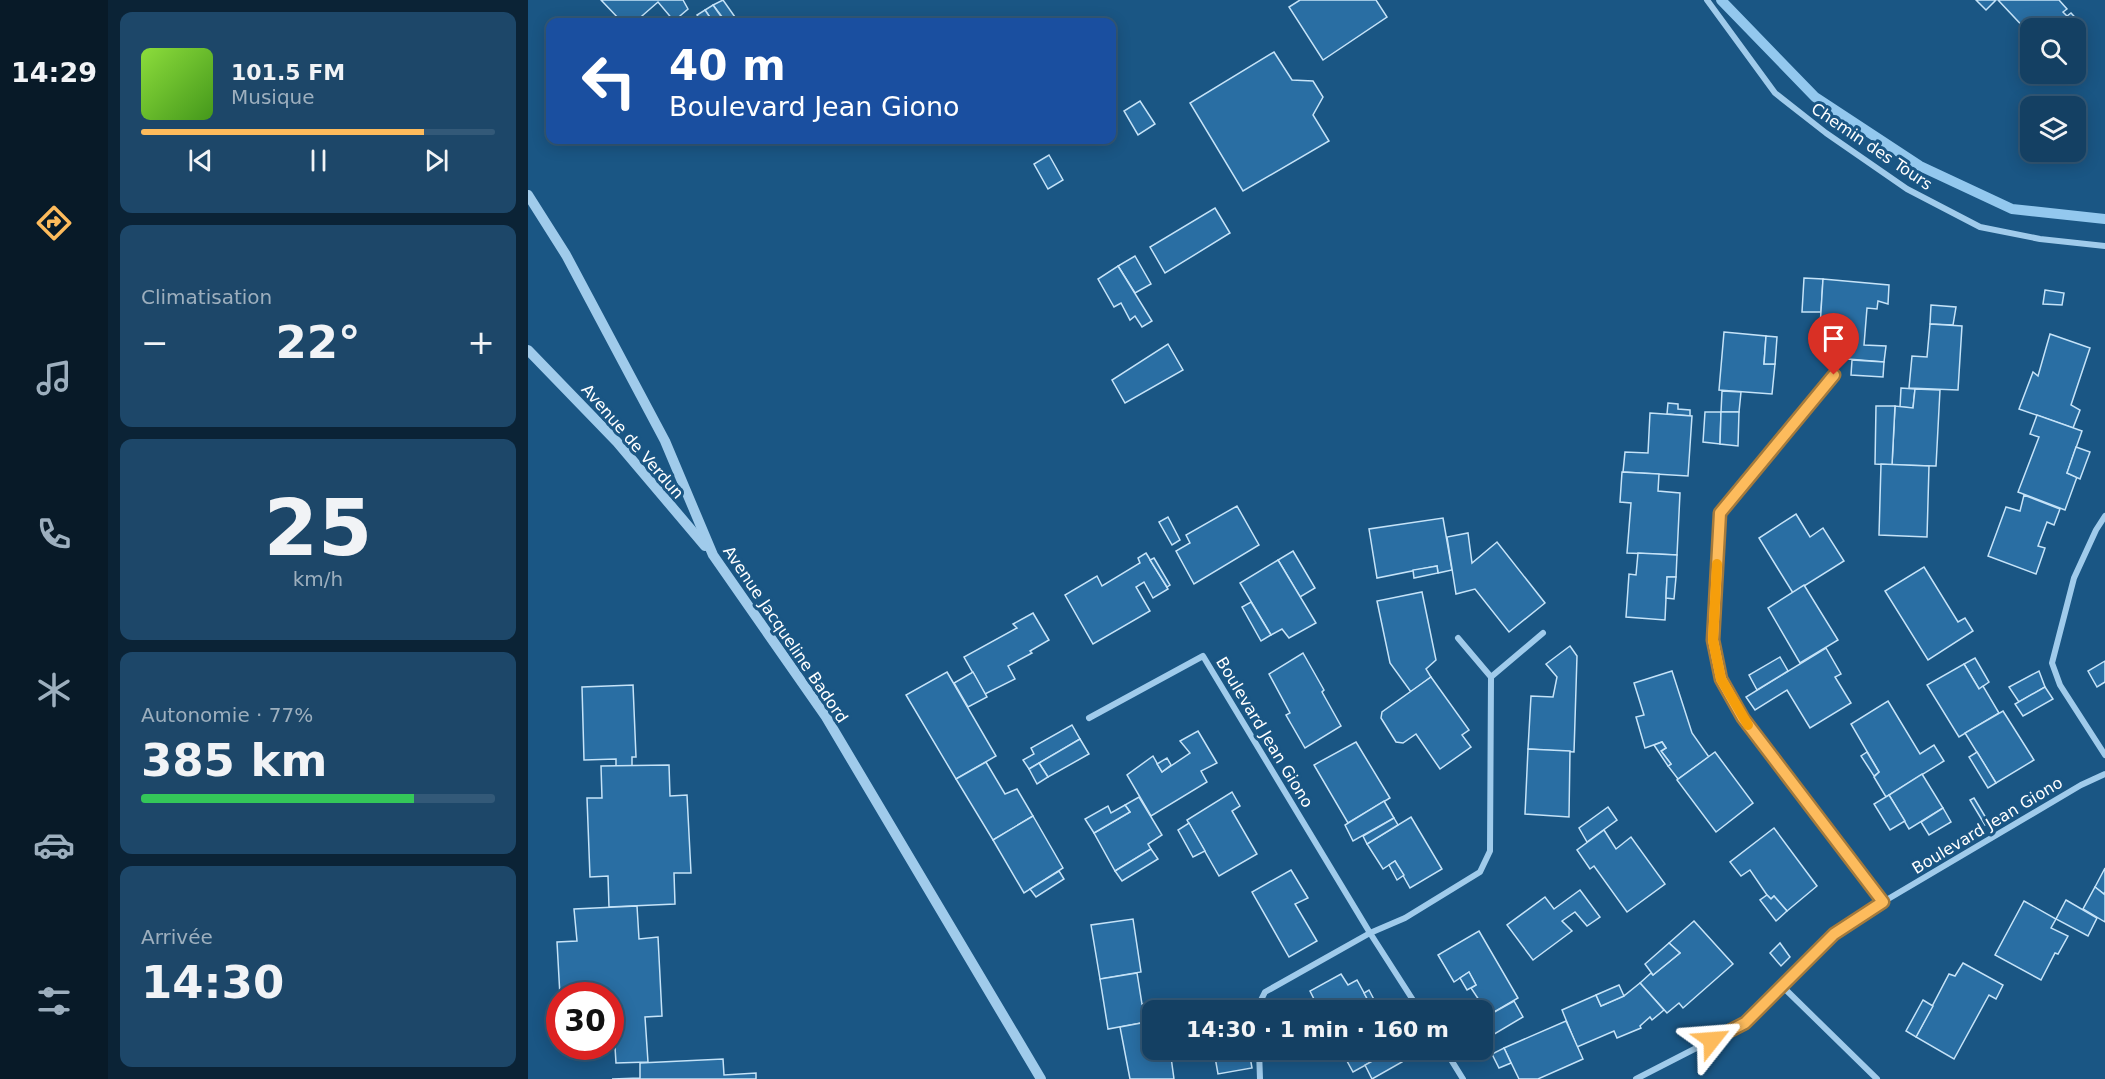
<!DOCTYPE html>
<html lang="fr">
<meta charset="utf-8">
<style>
body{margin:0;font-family:"DejaVu Sans",sans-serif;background:#1d4769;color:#f1f3f6;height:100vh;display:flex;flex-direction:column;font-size:22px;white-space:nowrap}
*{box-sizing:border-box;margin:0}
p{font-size:20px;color:#9dafbe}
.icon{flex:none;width:33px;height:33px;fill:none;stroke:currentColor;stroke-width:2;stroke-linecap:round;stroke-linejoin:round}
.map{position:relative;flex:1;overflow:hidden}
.side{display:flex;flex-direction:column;gap:12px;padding:12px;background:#0b2336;width:420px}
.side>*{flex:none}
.guide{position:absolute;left:18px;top:18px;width:570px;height:126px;border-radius:12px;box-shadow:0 3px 15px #0003,0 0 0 2px #335978;background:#1a4fa0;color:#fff;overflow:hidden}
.tools{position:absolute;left:1492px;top:18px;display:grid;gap:12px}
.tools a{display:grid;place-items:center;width:66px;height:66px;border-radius:12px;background:#144063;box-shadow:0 3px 15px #0003,0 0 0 2px #335978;font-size:30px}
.speed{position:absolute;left:18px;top:982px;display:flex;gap:12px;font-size:30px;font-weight:700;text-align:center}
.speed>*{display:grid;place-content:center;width:78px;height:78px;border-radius:50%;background:#144063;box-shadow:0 3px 15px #0003,0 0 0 2px #335978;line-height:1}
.speed .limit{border:9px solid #d22;background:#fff;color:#111}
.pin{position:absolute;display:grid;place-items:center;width:51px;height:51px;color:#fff;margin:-62px -26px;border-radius:50% 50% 50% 0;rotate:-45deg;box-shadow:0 0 6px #0007}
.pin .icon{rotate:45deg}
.me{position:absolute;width:66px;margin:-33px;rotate:62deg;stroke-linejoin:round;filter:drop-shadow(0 0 4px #0008)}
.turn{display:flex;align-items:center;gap:21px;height:126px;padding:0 24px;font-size:27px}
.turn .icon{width:78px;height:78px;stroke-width:2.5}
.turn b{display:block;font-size:42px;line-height:51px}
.big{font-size:45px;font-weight:600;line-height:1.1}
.side .widget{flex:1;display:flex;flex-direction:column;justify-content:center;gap:9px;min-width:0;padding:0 21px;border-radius:12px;background:#1d4769}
.side .dial{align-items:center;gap:0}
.dial b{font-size:78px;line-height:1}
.song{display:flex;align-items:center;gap:18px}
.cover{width:72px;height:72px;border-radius:9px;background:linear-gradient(135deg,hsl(90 70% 55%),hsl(100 70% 35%))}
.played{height:6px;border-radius:3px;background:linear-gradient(90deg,#fdbb5c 80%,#335978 80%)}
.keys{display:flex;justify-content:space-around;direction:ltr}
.heat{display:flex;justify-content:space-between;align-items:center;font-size:33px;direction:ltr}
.charge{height:9px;border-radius:4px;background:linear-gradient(90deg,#34c759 77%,#335978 0)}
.trip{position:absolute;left:614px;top:1000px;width:351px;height:60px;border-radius:12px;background:#144063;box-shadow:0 3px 15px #0003,0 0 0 2px #335978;font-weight:600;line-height:60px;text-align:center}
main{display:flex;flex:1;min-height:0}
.tab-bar{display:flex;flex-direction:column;width:108px;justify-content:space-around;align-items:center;background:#081a28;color:#9dafbe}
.tab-bar .icon{width:42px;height:42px}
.tab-bar .current{color:#fdbb5c}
.tab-bar b{font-size:27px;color:#f1f3f6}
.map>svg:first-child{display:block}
</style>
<main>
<nav class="tab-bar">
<b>14:29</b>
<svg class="icon current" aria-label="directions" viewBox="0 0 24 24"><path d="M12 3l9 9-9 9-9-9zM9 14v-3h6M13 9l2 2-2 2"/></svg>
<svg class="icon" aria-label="music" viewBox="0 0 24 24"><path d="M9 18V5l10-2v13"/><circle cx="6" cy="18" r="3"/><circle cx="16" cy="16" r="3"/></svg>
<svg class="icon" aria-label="phone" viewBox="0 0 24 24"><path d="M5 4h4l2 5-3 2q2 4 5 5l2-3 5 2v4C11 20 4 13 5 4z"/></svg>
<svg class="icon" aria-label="climate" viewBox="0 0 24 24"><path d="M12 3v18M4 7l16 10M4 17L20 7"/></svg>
<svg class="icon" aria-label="car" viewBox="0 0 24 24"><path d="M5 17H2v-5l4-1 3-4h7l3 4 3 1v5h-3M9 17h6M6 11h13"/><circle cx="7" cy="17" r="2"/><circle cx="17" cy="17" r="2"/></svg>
<svg class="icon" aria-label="filters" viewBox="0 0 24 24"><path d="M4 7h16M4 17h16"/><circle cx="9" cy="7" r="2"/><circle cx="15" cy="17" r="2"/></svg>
</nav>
<section class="side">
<div class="widget">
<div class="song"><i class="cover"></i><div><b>101.5 FM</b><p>Musique</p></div></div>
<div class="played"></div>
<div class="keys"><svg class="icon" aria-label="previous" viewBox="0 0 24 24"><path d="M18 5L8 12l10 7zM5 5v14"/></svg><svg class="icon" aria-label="pause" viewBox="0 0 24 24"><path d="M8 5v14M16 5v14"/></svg><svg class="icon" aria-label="next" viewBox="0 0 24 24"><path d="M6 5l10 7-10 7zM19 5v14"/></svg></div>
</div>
<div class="widget"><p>Climatisation</p>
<div class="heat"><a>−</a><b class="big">22°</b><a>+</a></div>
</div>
<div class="widget dial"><b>25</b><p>km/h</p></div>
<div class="widget"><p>Autonomie · 77%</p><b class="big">385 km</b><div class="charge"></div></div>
<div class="widget"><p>Arrivée</p><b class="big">14:30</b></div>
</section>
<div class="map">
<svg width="1577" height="1079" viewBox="0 0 1577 1079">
<rect width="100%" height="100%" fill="#1a5684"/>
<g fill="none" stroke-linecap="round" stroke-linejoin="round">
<!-- stream -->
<polyline stroke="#93c8ee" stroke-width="10" points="1193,0 1287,97 1392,166 1484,209 1577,219"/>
</g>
<!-- building -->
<g fill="#296ea3" stroke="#c5e3f8" stroke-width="1.5">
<polygon points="73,0 155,0 160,9 146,21 130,2 107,22 94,22"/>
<polygon points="195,0 207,17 198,22 185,5"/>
<polygon points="772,0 848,0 859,17 795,60 761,7"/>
<polygon points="1448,0 1468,0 1458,10"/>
<polygon points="1470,0 1531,0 1539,9 1535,12 1539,16 1543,13 1556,27 1548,34 1548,28 1503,28 1503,35"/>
<polygon points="185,5 197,22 185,22 177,10"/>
<polygon points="177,10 185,22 174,22 169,15"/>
<polygon points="746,52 764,80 785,81 795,97 785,115 801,141 715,191 662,103"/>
<polygon points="612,101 627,124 610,135 596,111"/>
<polygon points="521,155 535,180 520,189 506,164"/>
<polygon points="687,208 702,233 637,273 622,247"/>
<polygon points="607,256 623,284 607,293 590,266"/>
<polygon points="590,266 624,321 614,327 607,316 602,320 593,303 586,307 570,279"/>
<polygon points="1276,278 1295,279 1293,312 1274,312"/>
<polygon points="1295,279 1361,285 1360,304 1350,301 1349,309 1339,308 1336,345 1358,346 1356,362 1320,359 1321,345 1291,343"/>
<polygon points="1517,290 1536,293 1534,305 1515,304"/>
<polygon points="1403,305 1428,307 1425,325 1402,324"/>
<polygon points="1402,324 1434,326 1430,390 1381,388 1384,356 1399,357"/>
<polygon points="1196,332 1238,336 1236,364 1247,364 1244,394 1191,390"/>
<polygon points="1522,334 1562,348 1543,405 1552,410 1545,428 1491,409 1505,372 1510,376"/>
<polygon points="1238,336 1249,337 1247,364 1236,364"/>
<polygon points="640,344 655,370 597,403 584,380"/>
<polygon points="1324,360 1356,362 1355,377 1323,375"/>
<polygon points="1373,388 1387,389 1385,408 1372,407"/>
<polygon points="1387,389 1412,390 1408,466 1364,465 1367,406 1385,408"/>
<polygon points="1194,391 1213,392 1211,412 1193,412"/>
<polygon points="1140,403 1150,404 1150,409 1162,410 1162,416 1139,414"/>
<polygon points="1348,406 1367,406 1364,465 1347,464"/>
<polygon points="1177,412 1193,412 1192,444 1175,442"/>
<polygon points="1193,412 1211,412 1210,446 1192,444"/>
<polygon points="1122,413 1164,416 1160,476 1095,472 1097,452 1120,453"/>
<polygon points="1509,415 1554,431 1539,473 1549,477 1537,510 1490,492 1511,437 1502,434"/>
<polygon points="1548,447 1562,452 1552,479 1539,473"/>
<polygon points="1353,464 1401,466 1399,537 1351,535"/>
<polygon points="1094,472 1131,474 1130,491 1152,493 1149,555 1099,553 1103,503 1092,502"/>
<polygon points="1496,495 1532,509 1526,525 1519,522 1510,546 1517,548 1508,574 1460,556 1478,507 1492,511"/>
<polygon points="709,506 731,545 666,584 648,551 662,543 658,535"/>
<polygon points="1268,514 1282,537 1295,528 1316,561 1265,593 1231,538"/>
<polygon points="640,517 652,540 644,545 631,522"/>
<polygon points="915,518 924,570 910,573 909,566 849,578 841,529"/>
<polygon points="940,533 944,563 969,542 1017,603 981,632 947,589 928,594 919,537"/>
<polygon points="765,551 787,588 772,597 750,560"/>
<polygon points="618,553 640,589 625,598 616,582 608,587 622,611 565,644 537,595 569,576 574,586 612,563 610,558"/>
<polygon points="1110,553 1149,555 1148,577 1139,577 1137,620 1098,617 1101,574 1108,575"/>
<polygon points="626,558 642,585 639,587 622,560"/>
<polygon points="750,560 788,623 761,638 754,629 743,635 712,583"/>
<polygon points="909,566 910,573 886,578 885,570"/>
<polygon points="1396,567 1430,622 1437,618 1445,631 1400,660 1357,591"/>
<polygon points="1139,577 1148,577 1146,599 1138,598"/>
<polygon points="1276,585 1310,640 1272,663 1240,608"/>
<polygon points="894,592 908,660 898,669 903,677 883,692 862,663 849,601"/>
<polygon points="723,602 743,635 733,641 714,607"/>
<polygon points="505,613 521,640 502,651 504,653 480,666 487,679 457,694 436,657 489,628 485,624"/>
<polygon points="1042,646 1049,656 1046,752 1000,749 1003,696 1025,697 1029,677 1018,664"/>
<polygon points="1298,648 1313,674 1307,677 1323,703 1282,728 1259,690 1227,710 1218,697"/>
<polygon points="775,653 796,690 794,692 813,726 777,748 758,715 762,713 741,674"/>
<polygon points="1252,657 1260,671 1229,690 1221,675"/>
<polygon points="1447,658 1461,682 1451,689 1436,664"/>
<polygon points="1577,661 1577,682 1569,687 1560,671"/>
<polygon points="1436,664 1451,689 1455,686 1471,713 1431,737 1399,685"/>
<polygon points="1144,671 1164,733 1181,757 1150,779 1140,766 1143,764 1133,751 1138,748 1134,742 1117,748 1108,717 1116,715 1106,683"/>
<polygon points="1511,671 1517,687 1491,702 1481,687"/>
<polygon points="419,672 468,756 428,779 378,695"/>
<polygon points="445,672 459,697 440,707 426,683"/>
<polygon points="903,677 941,730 934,735 943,747 912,769 888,734 875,743 868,742 853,718 854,712"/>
<polygon points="105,685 108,757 104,757 104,766 88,766 88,759 56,760 54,687"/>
<polygon points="1517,687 1525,699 1495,716 1487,704"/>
<polygon points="1360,701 1392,754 1406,745 1416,761 1358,797 1346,777 1351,772 1323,724"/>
<polygon points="1475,711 1506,760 1468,783 1437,733"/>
<polygon points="544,725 552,739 501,769 495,760 506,754 503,748"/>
<polygon points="670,731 689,763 673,771 679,782 623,816 599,775 625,756 634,772 662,753 652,741"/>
<polygon points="552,739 561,754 520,777 511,763"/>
<polygon points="828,742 862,798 820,823 786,765"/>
<polygon points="1134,742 1138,748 1133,751 1143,764 1140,766 1126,745"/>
<polygon points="1000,749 1042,751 1041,817 997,814"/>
<polygon points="1187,752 1225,803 1188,832 1149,780"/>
<polygon points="1339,752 1351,772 1346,776 1333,756"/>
<polygon points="1449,752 1468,783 1460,788 1441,757"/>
<polygon points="639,758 643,765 634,772 629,764"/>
<polygon points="458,762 477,794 489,789 505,816 465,840 428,779"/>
<polygon points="511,763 520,777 509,784 501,769"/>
<polygon points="141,765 142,796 159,795 163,873 146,873 147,904 81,907 80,876 62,877 59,798 74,798 73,766"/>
<polygon points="1394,774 1415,808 1381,829 1361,795"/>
<polygon points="704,792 712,806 704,811 729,854 691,876 659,820"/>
<polygon points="1361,795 1377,821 1362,830 1346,804"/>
<polygon points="611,797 634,835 620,844 623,849 587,871 566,833 602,812 597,805"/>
<polygon points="1446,798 1461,823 1457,825 1442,800"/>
<polygon points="856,801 866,818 825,841 817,825"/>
<polygon points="597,805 602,812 566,833 557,819 580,806 583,813"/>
<polygon points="1080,807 1089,820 1059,842 1051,828"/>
<polygon points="1415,808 1423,822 1401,835 1393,822"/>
<polygon points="505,816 535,868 496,893 465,840"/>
<polygon points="883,817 914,869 882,888 867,861 855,869 839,844"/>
<polygon points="866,818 870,825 839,844 835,836"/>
<polygon points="661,823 677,851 665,857 650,830"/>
<polygon points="1246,828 1289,886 1259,911 1246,896 1243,899 1239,895 1222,870 1213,876 1202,862"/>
<polygon points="1076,830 1088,849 1103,837 1137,884 1099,912 1066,866 1062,869 1049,850"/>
<polygon points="623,849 630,859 594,881 587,871"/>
<polygon points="867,861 876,875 869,880 861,865"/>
<polygon points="1577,868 1577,892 1576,894 1567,887"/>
<polygon points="763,870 780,898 767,904 789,941 761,957 724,892"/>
<polygon points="531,871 536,879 508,897 502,889"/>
<polygon points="1567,887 1576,894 1577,892 1577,922 1555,909"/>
<polygon points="1052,890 1072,917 1059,926 1047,912 1034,921 1044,931 1005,960 979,925 1017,897 1026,909"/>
<polygon points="1239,895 1243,899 1246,896 1259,911 1248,921 1232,900"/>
<polygon points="1538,900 1569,918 1560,936 1528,919"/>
<polygon points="1496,901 1528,919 1523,928 1540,936 1530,954 1527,953 1513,980 1467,955"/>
<polygon points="109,906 111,939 130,937 134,1016 117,1017 120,1062 88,1063 87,1047 52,1049 52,1047 82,1047 82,996 32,996 29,942 49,941 46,909"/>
<polygon points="605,919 613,972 572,979 563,925"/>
<polygon points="1166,921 1205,964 1155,1008 1151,1003 1139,1013 1112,983 1123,973 1125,975 1152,953 1141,943"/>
<polygon points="951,931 990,998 961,1015 943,988 948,985 941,972 926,982 910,955"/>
<polygon points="1141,943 1152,953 1125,975 1117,964"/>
<polygon points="1252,943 1262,957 1253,966 1242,953"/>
<polygon points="1435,963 1475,985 1468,999 1461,995 1426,1059 1388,1037 1421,974 1427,976"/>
<polygon points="941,972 948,985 939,990 932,978"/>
<polygon points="609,973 614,1004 623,1002 624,1021 580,1029 572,979"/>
<polygon points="813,974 820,985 829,980 846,1011 792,1011 782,991"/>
<polygon points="1112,983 1136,1010 1124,1020 1122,1017 1112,1026 1113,1028 1089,1038 1086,1031 1049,1047 1034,1010 1068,995 1073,1006 1097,995"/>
<polygon points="1091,985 1096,996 1073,1006 1068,995"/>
<polygon points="841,990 851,1009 846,1011 836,993"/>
<polygon points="1395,1000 1405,1006 1388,1037 1378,1031"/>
<polygon points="986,1001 995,1017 958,1039 954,1032 954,1019"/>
<polygon points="624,1021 624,1050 642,1050 646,1079 602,1079 592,1027"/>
<polygon points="1038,1021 1055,1059 1010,1079 991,1079 976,1048"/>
<polygon points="976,1048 983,1063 971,1068 964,1054"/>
<polygon points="686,1050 721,1050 721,1051 687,1057"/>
<polygon points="813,1050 865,1050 825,1072"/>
<polygon points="865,1050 867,1050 874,1062 844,1079 837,1065"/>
<polygon points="721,1051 724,1068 690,1074 687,1057"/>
<polygon points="195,1059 196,1075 228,1073 228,1079 84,1079 112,1078 112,1063"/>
</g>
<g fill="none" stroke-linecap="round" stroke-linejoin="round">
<!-- minor -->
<g stroke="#a0cbeb" stroke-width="6">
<polyline points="1179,0 1247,93 1298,133 1379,189 1452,227 1512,239 1577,246"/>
<polyline points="1306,375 1192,513 1185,640 1193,679 1215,718 1355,902"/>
<polyline points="1577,516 1568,530 1546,578 1524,663 1532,685 1577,755"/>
<polyline points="930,638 963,677"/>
<polyline points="561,718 675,656 842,933 892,1011"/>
<polyline points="1255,987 1349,1079"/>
<polyline points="730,1011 730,1006 737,992 842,933 877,918 952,872 962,851 963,677 1015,633"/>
<polyline points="731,1050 732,1079"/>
<polyline points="917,1050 935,1079"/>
<polyline points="1108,1079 1217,1023 1306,934 1355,902 1553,785 1577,774"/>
</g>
<!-- tertiary -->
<g stroke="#a0cbeb" stroke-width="10">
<polyline points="0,195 38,255 137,441 185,555 298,717 513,1079"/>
<polyline points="0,350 89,442 177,546"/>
</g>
</g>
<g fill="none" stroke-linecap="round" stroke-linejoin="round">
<!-- route casing -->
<g stroke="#a47a3c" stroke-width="15">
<polyline id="route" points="1184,1040 1217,1023 1306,934 1355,902 1215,718 1193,679 1185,640 1192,513 1306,375"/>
</g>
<!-- route -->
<use href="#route" stroke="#fdbb5c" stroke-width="10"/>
<!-- slow -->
<polyline stroke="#f59e0b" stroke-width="10" points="1189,564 1185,640 1193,679 1220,725"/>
</g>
<g text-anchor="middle" stroke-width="6" stroke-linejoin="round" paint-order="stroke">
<!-- street labels -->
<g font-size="16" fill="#fff" stroke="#1a5684">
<text transform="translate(1344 146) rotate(34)" y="6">Chemin des Tours</text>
<text transform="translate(105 441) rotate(49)" y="6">Avenue de Verdun</text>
<text transform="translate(258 634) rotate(56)" y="6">Avenue Jacqueline Badord</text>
<text transform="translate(737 732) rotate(59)" y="6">Boulevard Jean Giono</text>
<text transform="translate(1459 825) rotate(-31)" y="6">Boulevard Jean Giono</text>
</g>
</g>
</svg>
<div class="tools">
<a><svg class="icon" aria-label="search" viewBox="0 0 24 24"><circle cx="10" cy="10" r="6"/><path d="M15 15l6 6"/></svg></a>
<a><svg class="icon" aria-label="layers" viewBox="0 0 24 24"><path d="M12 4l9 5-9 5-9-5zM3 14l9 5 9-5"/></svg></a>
</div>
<div class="speed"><div class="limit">30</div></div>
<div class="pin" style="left:1306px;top:375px;background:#d93025"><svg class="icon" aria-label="arrive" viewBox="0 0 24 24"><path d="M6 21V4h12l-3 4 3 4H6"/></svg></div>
<svg class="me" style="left:1184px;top:1040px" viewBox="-20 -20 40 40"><path d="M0-17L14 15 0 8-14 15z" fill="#fdbb5c" stroke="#fff" stroke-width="4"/></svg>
<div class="trip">14:30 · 1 min · 160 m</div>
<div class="guide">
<div class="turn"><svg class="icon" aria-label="left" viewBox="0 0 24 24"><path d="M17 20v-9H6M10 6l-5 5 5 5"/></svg><div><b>40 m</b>Boulevard Jean Giono</div></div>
</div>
</div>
</main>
